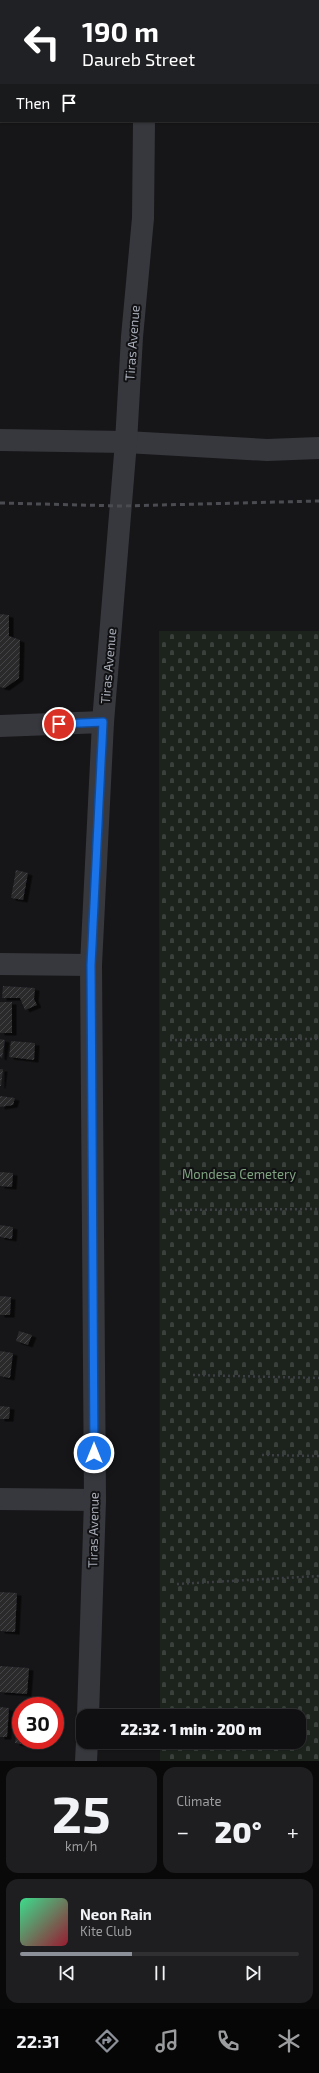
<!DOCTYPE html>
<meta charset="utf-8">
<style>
body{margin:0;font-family:"Exo 2",sans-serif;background:#1e1e20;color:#f1f3f6;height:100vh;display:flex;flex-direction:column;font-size:15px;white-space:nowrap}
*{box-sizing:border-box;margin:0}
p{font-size:13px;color:#9c9d9f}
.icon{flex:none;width:22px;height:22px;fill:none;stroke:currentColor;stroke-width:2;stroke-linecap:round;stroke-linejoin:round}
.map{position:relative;height:1761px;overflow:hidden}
.details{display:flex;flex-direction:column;gap:6px;padding:6px;background:#09090a;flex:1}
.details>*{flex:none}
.banner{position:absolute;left:0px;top:0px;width:319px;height:122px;box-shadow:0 1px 3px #0004,0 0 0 1px #303032;background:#202124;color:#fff;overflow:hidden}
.speed{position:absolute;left:12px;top:1697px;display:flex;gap:8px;font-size:20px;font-weight:700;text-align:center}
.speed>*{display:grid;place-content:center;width:52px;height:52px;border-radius:50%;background:#101012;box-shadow:0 1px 3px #0004,0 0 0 1px #303032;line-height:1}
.speed .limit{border:6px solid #d22;background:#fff;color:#111}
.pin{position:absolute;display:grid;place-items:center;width:34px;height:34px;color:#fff;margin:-17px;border:2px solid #fff;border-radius:50%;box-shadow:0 1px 4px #0007}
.me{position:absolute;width:44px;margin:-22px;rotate:0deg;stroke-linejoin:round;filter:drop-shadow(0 0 3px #0008)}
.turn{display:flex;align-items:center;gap:14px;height:84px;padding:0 16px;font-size:18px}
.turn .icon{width:52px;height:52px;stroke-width:2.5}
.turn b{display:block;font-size:28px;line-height:34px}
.then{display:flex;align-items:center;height:38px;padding:0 16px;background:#0003;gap:8px;font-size:15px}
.big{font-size:30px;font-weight:800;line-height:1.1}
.details .card{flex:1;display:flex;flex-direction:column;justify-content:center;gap:6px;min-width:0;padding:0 14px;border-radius:12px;background:#1e1e20}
.details .dial{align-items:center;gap:0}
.dial b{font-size:52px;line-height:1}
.song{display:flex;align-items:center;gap:12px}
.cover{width:48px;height:48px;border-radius:6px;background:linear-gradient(135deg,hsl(150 70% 55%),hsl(350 70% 35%))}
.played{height:4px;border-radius:2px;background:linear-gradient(90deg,#8c9099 40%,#303032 40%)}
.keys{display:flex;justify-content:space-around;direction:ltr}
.heat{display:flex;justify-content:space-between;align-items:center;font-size:22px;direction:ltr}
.details .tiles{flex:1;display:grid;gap:6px;grid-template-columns:1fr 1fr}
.card:last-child{grid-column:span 2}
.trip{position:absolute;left:76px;top:1709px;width:230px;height:40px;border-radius:12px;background:#101012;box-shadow:0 1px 3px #0004,0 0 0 1px #303032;font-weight:800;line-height:40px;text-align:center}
.tab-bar{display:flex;height:64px;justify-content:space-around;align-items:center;background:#060607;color:#9c9d9f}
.tab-bar .icon{width:28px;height:28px}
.tab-bar .active{color:#8c9099}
.tab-bar b{font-size:18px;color:#f1f3f6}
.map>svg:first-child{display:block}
</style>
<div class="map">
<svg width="319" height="1761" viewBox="0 0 319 1761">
<defs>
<pattern id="cemetery-stones" width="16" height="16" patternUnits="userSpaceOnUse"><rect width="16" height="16" fill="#1c231d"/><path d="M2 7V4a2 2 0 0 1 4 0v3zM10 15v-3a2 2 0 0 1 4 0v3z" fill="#3a403c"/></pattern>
<pattern id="building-hatch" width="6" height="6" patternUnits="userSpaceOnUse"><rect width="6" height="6" fill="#29292c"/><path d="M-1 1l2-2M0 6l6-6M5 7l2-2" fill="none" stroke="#454548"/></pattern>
<filter id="shadow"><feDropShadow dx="4.5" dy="2.5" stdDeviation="0" flood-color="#0009"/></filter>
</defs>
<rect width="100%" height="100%" fill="#161618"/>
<!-- cemetery -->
<polygon fill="url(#cemetery-stones)" points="159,631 319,631 319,1761 160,1761 160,1742 299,1742 299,1716 160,1716"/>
<!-- building -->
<g fill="url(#building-hatch)" filter="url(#shadow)">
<polygon points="0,614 9,615 9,636 20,640 19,678 5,688 0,687"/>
<polygon points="16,870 28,873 23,900 11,898"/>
<polygon points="3,986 35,988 34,999 37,1005 25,1010 20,998 2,998"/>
<rect x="0" y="1002" width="12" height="31"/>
<polygon points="0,1039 5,1040 2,1058 0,1057"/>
<polygon points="11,1041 35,1043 34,1060 9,1057"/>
<polygon points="0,1069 3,1069 1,1086 0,1086"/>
<polygon points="0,1096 15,1098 13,1105 0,1107"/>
<polygon points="0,1172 13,1173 12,1187 0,1186"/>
<polygon points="0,1225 13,1227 12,1239 0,1237"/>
<polygon points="0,1296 11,1297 10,1315 0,1315"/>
<polygon points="19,1331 32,1335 28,1345 16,1341"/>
<polygon points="0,1351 13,1353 10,1378 0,1376"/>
<polygon points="0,1406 10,1407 9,1419 0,1419"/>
<polygon points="0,1592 17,1593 15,1632 0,1631"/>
<polygon points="0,1666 29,1668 27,1694 0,1692"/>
<polygon points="0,1707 9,1708 7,1737 0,1737"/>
<polygon points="18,1722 21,1723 21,1740 34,1740 33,1746 15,1743"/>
</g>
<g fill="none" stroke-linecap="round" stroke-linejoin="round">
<!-- path -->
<g stroke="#3d3f44" stroke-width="2.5" stroke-dasharray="2 3" stroke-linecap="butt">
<polyline points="170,1040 319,1039"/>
<polyline points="170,1210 319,1209"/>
<polyline points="193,1375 319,1378"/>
<polyline points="262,1455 319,1456"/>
<polyline points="177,1584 319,1576"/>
</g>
<!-- street -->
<g stroke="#37383d" stroke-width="22">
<polyline points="146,1 146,0"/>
<polyline points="0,440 126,442 267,450 319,448"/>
<polyline points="0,726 103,722"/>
<polyline points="0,964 91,965"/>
<polyline points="0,1499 95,1500"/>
<polyline points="88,1716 95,1500 91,965 103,722 126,442 132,337 143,218 144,121"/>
<polyline points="86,1761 87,1742"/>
</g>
<!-- rail -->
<polyline stroke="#4a4c52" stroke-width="3" stroke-dasharray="5 4" stroke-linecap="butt" points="0,503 121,506 319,501"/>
</g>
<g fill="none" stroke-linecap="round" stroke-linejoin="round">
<!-- route casing -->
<g stroke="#114b97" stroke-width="10">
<polyline id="route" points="59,724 103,722 91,965 94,1453"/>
</g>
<!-- route -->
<use href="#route" stroke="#1a73e8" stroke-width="7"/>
</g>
<g text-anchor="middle" stroke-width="4" stroke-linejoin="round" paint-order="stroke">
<!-- street labels -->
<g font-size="13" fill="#a8adb8" stroke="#111113">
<text transform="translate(132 343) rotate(-86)" y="5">Tiras Avenue</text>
<text transform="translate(108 666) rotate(-85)" y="5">Tiras Avenue</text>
<text transform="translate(93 1530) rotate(-89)" y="5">Tiras Avenue</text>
</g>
<!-- park labels -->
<g font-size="13" fill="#7fa381" stroke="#111113">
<text x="239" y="1179">Mondesa Cemetery</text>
</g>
</g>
</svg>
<div class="speed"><div class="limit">30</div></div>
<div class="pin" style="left:59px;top:724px;background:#d93025"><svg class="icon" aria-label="arrive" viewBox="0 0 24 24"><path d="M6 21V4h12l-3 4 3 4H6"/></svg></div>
<svg class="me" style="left:94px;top:1453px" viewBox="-20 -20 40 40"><circle r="17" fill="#1a73e8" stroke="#fff" stroke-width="3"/><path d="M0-11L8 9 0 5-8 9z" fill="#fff"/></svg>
<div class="trip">22:32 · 1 min · 200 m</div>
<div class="banner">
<div class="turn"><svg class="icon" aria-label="left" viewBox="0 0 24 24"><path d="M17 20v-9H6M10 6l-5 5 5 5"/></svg><div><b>190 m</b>Daureb Street</div></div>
<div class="then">Then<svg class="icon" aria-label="arrive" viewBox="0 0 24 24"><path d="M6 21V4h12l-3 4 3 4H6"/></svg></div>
</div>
</div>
<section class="details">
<div class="tiles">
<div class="card dial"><b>25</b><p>km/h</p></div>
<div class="card"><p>Climate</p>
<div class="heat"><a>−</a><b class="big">20°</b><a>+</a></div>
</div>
<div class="card">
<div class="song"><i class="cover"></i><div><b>Neon Rain</b><p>Kite Club</p></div></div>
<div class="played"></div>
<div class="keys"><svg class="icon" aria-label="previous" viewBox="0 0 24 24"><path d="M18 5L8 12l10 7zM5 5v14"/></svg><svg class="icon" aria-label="pause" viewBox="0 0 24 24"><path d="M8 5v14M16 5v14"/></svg><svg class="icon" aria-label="next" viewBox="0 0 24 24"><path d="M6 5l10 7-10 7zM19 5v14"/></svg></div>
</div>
</div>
</section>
<nav class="tab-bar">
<b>22:31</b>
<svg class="icon active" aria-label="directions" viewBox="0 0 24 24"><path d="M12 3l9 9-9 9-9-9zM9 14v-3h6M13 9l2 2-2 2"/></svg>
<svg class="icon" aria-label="music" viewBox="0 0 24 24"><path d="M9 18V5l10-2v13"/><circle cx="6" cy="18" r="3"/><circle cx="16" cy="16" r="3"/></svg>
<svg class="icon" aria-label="phone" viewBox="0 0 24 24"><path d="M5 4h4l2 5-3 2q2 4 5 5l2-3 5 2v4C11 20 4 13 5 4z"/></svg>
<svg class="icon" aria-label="climate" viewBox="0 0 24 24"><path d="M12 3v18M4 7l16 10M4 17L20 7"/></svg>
</nav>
